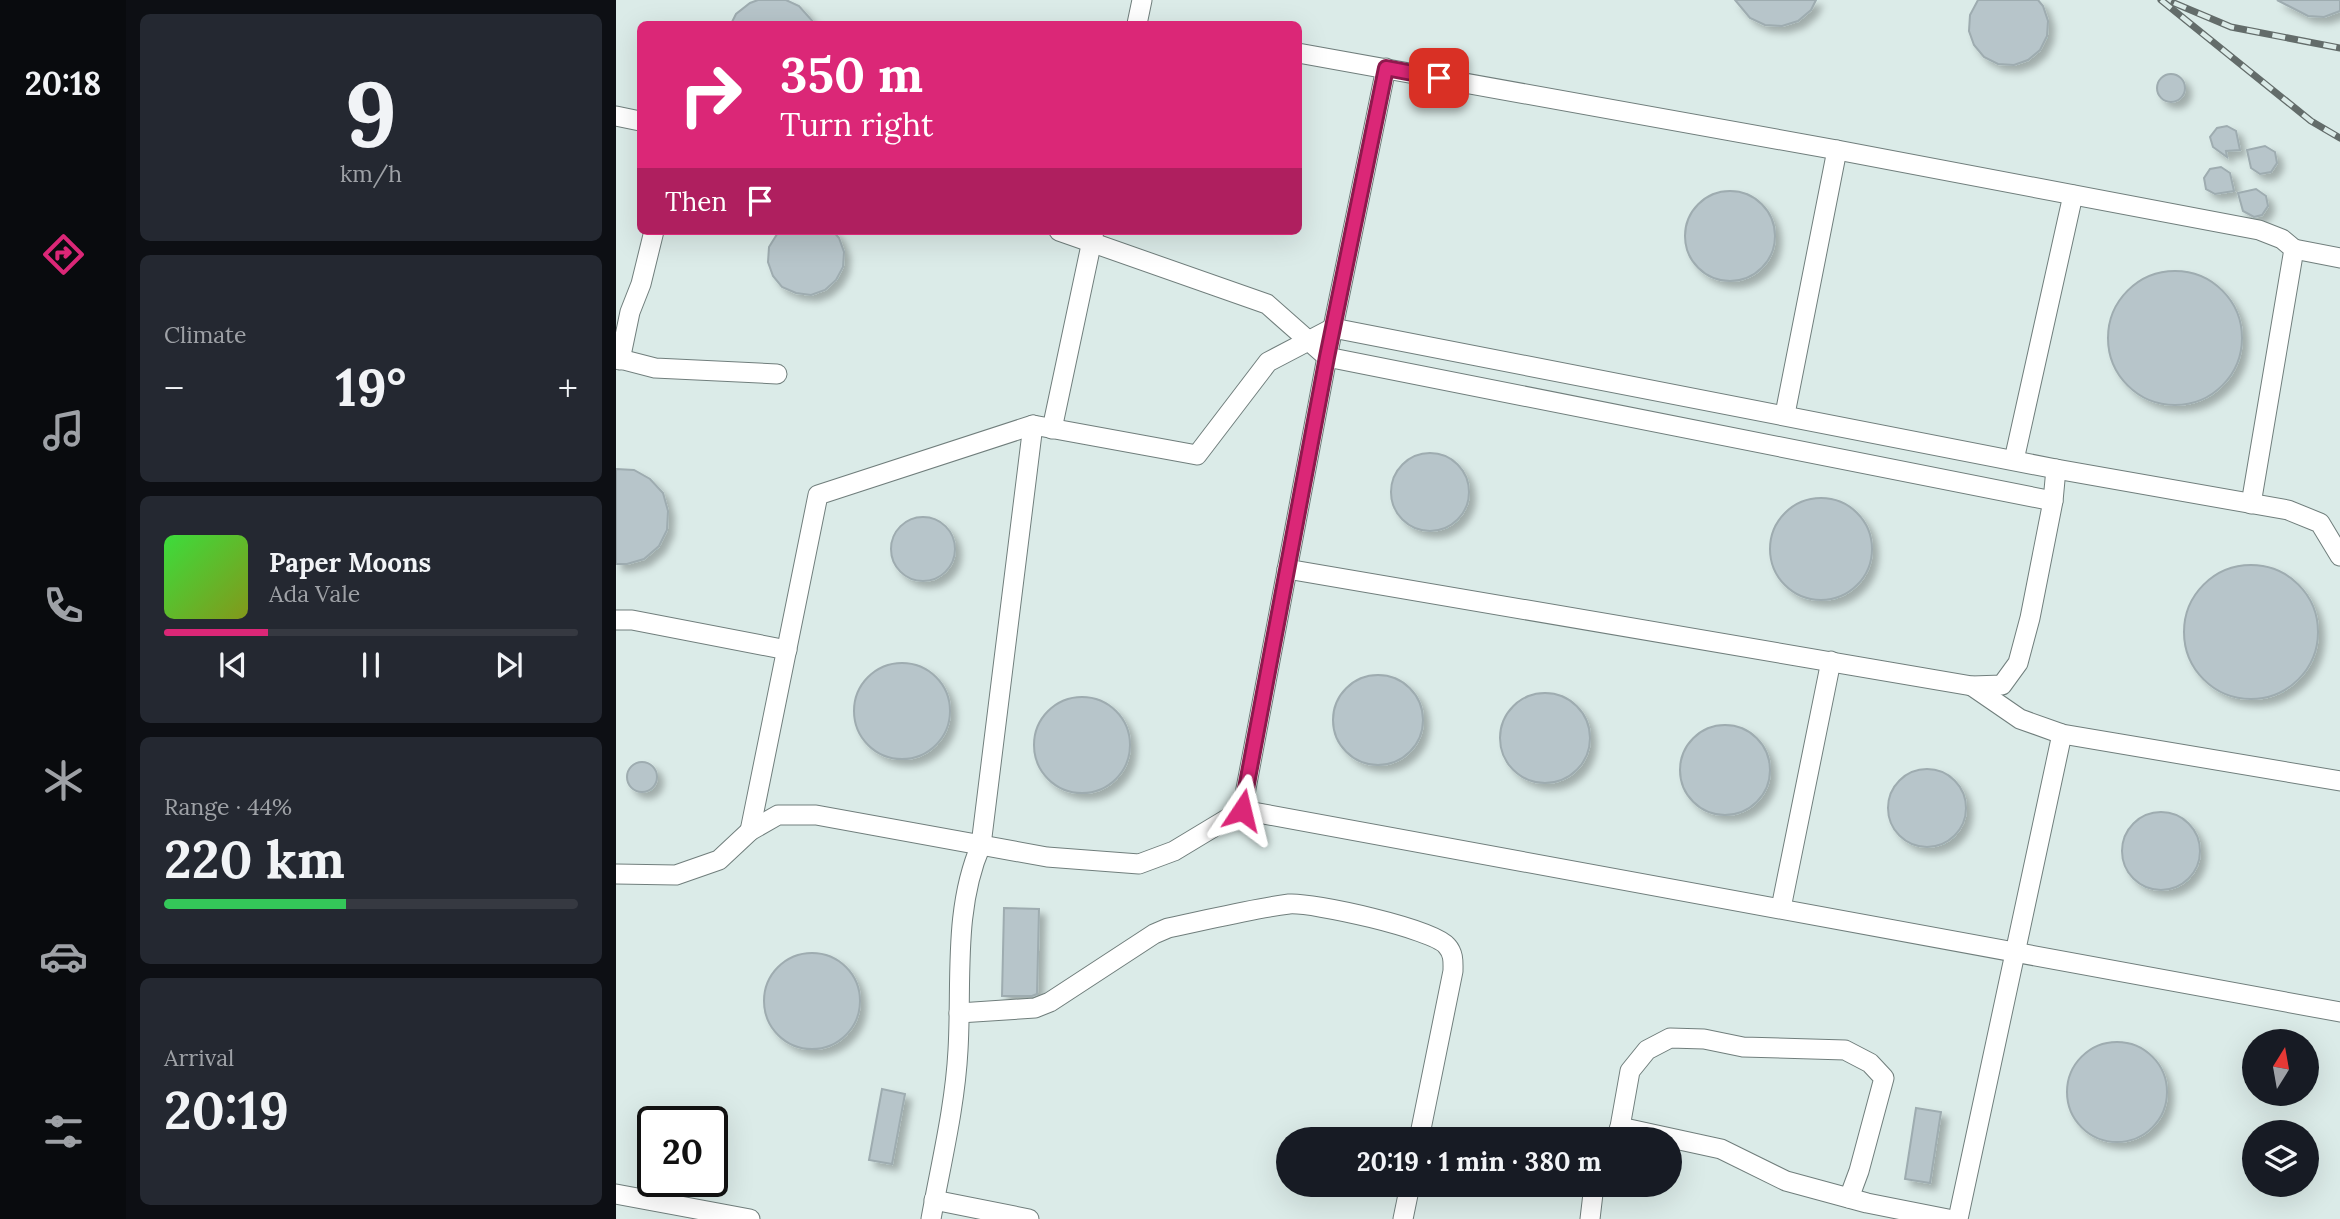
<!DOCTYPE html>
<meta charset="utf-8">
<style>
body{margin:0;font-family:Lora,serif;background:#242831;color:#f1f3f6;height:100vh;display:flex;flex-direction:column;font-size:26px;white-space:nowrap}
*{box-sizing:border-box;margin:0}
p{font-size:23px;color:#9ea1a6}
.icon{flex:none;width:38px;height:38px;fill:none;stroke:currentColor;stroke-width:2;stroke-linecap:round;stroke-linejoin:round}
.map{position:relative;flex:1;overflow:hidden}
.drawer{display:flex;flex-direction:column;gap:14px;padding:14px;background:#0d0f14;width:490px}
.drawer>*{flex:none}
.banner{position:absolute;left:21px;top:21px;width:665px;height:214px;border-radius:10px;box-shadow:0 7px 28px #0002;background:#db2777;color:#fff;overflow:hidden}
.needle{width:46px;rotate:11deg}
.fabs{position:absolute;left:1626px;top:1029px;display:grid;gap:14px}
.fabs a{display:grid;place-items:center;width:77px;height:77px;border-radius:50%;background:#171b24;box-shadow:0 7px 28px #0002;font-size:35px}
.speed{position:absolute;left:21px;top:1106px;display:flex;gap:14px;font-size:35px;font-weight:700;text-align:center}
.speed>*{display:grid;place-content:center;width:91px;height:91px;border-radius:50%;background:#171b24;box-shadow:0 7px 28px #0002;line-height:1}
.speed .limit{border:4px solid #111;border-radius:10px;background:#fff;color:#111}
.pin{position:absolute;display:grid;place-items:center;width:60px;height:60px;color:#fff;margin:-30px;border-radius:14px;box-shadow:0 4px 10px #0006}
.me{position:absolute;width:77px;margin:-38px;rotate:10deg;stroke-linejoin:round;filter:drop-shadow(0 0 5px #0008)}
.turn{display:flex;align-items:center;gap:24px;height:147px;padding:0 28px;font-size:32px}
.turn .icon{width:91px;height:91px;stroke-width:2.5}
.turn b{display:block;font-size:49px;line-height:60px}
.then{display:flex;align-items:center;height:66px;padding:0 28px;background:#0003;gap:14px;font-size:26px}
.big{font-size:52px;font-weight:800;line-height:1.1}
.drawer .card{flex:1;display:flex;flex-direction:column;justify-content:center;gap:10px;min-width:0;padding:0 24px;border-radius:10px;background:#242831}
.drawer .dial{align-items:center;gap:0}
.dial b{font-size:91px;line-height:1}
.song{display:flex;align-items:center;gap:21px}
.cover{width:84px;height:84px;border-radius:10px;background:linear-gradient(135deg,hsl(120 70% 55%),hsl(70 70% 35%))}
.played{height:7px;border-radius:4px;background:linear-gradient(90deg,#db2777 25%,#363941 25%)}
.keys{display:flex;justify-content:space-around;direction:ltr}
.heat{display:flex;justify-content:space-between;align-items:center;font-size:38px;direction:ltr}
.charge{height:10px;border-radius:5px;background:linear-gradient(90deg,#34c759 44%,#363941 0)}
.trip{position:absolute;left:660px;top:1127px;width:406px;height:70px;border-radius:35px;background:#171b24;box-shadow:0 7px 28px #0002;font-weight:800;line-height:70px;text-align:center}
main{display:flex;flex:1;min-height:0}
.menu{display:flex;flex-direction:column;width:126px;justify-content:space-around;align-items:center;background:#090b0e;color:#9ea1a6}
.menu .icon{width:49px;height:49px}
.menu .selected{color:#db2777}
.menu b{font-size:32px;color:#f1f3f6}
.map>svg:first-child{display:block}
</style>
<main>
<nav class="menu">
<b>20:18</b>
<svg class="icon selected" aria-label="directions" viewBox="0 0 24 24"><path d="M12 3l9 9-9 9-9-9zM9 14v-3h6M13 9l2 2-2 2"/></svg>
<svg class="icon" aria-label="music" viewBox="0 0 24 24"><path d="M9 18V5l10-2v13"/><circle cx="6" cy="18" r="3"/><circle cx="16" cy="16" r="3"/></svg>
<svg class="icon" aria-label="phone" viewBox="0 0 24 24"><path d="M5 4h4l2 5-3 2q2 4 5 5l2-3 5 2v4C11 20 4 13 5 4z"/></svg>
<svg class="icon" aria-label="climate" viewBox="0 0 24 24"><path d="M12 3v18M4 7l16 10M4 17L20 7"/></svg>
<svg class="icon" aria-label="car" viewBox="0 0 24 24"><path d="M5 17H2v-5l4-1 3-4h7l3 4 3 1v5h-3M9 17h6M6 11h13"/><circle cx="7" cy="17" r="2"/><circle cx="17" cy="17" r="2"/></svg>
<svg class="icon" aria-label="filters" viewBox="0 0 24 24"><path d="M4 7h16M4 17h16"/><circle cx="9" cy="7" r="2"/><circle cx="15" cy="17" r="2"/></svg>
</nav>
<section class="drawer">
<div class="card dial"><b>9</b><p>km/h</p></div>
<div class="card"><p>Climate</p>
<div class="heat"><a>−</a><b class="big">19°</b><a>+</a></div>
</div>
<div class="card">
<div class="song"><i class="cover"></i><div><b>Paper Moons</b><p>Ada Vale</p></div></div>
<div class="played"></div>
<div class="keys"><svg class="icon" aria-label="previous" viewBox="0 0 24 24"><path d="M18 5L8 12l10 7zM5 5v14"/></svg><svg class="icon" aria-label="pause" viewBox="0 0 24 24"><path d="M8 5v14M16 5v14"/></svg><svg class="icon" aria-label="next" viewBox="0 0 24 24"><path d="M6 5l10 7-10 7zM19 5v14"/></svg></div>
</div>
<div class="card"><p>Range · 44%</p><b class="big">220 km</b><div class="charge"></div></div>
<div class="card"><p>Arrival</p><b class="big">20:19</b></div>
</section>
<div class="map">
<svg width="1724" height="1219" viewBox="0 0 1724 1219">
<defs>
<filter id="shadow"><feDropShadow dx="6" dy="6" stdDeviation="3.5" flood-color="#0004"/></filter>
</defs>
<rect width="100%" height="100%" fill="#dbebe8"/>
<!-- building -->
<g fill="#b7c5ca" stroke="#9eacb0" stroke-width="2" filter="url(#shadow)">
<polygon points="142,0 170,0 183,6 199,24 115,24 120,14 134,3"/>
<polygon points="1119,0 1200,0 1195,10 1182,21 1166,26 1149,25 1134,18"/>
<polygon points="1362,0 1422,0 1427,6 1432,21 1431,36 1424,50 1412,60 1398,65 1382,64 1368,57 1358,45 1353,31 1354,15"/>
<polygon points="1661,0 1724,0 1724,11 1708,17 1692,16"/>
<circle cx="1555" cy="88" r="14"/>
<polygon points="1611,126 1620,131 1624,150 1610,151 1611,157 1597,147 1594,137 1601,128"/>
<polygon points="1649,146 1659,152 1661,163 1655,172 1644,174 1635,168 1631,150"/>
<polygon points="1605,167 1614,173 1618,191 1599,194 1590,189 1588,178 1594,169"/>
<polygon points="1640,189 1650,196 1652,206 1646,215 1638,217 1627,211 1622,193"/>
<circle cx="1114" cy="236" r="45"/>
<polygon points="163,231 217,231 223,238 228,252 227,267 220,280 209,290 195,295 180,293 166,287 157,276 152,262 153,247"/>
<circle cx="1559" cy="338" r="67"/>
<circle cx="814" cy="492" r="39"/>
<polygon points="0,469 18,470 34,479 47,493 52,511 51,530 43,546 28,559 11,564 0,564"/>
<circle cx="1205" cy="549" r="51"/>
<circle cx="307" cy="549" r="32"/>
<circle cx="1635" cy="632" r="67"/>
<circle cx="286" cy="711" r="48"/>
<circle cx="762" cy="720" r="45"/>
<circle cx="929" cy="738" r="45"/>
<circle cx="466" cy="745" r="48"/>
<circle cx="1109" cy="770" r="45"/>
<circle cx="26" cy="777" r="15"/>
<circle cx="1311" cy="808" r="39"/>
<circle cx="1545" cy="851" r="39"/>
<polygon points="388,908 423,909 421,994 416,996 386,996"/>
<circle cx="196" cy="1001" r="48"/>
<circle cx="1501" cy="1092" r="50"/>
<polygon points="266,1089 289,1094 276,1164 253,1160"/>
<polygon points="1300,1108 1325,1112 1314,1183 1289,1179"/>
<polygon points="43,1109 77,1117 77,1122 41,1122"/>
</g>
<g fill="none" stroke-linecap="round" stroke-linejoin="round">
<!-- minor casing -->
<g stroke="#707e7c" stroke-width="21">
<g id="minor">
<polyline points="521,24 526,0"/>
<polyline points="682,53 1221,150 1643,230 1666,239 1678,249 1635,504"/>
<polyline points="0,116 24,121"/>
<polyline points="443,231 651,304 711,357 1437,501"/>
<polyline points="1678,249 1724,258"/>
<polyline points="0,358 39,368 161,374"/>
<polyline points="4,360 14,312 25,284 38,231"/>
<polyline points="1169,414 1221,150"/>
<polyline points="436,429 478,231"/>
<polyline points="1398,460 1457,195"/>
<polyline points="671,569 1356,686 1386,685 1402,663 1414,618 1437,501 1440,469"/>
<polyline points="0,620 16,620 171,650"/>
<polyline points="1356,686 1404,719 1446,734 1724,781"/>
<polyline points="626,810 711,357 770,68"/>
<polyline points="134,831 202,495 417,425 581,455 652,362 717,328 1440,469 1672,510 1704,523 1724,556"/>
<polyline points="0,874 60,875 103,860 134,831 162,815 200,815 431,857 523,864 558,851 626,810 1724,1012"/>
<polyline points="1165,908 1215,661"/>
<path d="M343 1013 419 1008 434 1002 538 934 552 928C592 920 633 909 673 904 696 902 818 929 831 946 838 954 837 962 837 971L803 1139"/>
<polyline points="1004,1127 1014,1071 1031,1050 1054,1038 1088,1039 1127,1047 1229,1050 1254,1063 1268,1078 1243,1171 1233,1198"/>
<polyline points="1000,1138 1004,1127 1105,1149 1170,1181 1251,1203 1332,1219"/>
<polyline points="0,1194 134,1219"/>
<polyline points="318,1200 413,1219"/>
<path d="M315 1219C325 1163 339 1107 342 1050 346 982 337 909 365 845L417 425"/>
<polyline points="787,1219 794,1185"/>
<polyline points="974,1219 978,1185"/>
<polyline points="1342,1219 1446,734"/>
</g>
</g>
<!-- minor -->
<use href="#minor" stroke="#fff" stroke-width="19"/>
<!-- rail casing -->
<g stroke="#636c6a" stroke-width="7">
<g id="rail">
<polyline points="1545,0 1695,121 1724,138"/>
<polyline points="1558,3 1615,27 1724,48"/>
</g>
</g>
<!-- rail -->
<use href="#rail" stroke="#dbebe8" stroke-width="4.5" stroke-dasharray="13" stroke-linecap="butt"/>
</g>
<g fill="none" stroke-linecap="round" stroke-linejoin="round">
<!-- route casing -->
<g stroke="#8e194d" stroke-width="18">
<polyline id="route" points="626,810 711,357 770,68 823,78"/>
</g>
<!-- route -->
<use href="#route" stroke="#db2777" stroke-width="12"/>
</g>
</svg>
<div class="fabs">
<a><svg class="needle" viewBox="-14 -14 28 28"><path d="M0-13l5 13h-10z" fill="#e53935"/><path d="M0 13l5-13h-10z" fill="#9ea1a6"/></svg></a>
<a><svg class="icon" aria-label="layers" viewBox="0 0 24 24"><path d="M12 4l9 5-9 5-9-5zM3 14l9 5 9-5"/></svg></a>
</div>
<div class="speed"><div class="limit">20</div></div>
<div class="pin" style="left:823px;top:78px;background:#d93025"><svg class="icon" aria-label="arrive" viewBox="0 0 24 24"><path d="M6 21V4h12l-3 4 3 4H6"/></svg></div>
<svg class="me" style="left:626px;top:810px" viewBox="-20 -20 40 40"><path d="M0-17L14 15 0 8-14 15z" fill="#db2777" stroke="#fff" stroke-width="4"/></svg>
<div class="trip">20:19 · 1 min · 380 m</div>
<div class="banner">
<div class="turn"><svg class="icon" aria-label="right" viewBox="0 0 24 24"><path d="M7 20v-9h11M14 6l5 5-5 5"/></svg><div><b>350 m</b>Turn right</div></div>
<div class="then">Then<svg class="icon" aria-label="arrive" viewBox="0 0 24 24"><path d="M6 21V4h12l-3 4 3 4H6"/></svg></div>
</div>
</div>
</main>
